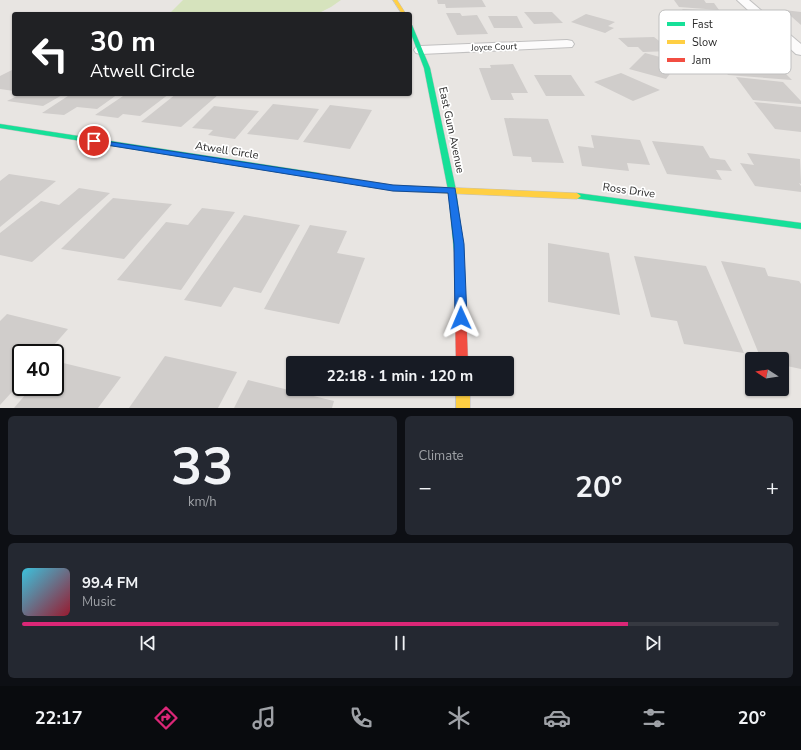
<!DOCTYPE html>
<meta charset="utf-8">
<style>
body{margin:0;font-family:"Nunito Sans",sans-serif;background:#242831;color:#f1f3f6;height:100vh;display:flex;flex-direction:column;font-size:15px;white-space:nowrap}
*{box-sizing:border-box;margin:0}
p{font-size:13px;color:#9ea1a6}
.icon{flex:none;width:22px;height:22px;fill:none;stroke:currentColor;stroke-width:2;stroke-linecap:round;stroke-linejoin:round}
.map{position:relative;height:408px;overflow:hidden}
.panel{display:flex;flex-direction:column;gap:8px;padding:8px;background:#0d0f14;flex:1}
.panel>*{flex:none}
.banner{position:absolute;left:12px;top:12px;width:400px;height:84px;border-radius:4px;box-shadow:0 1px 3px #0004;background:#202124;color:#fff;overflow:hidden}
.needle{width:26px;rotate:282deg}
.fabs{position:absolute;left:745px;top:352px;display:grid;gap:8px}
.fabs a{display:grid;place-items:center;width:44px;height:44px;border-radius:4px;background:#171b24;box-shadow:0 1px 3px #0004;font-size:20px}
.speed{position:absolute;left:12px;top:344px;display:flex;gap:8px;font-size:20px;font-weight:700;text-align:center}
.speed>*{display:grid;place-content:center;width:52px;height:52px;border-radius:50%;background:#171b24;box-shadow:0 1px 3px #0004;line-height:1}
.speed .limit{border:2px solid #111;border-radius:6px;background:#fff;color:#111}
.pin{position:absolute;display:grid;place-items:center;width:34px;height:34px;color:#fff;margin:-17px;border:2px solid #fff;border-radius:50%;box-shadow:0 1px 4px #0007}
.me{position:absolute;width:44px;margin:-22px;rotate:359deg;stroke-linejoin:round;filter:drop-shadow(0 0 3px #0008)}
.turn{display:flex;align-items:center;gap:14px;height:84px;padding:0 12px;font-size:18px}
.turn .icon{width:52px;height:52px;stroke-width:2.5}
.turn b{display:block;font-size:28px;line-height:34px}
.big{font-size:30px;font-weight:700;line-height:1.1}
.panel .tile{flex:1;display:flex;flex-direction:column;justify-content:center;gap:6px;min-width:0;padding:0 14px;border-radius:6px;background:#242831}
.panel .dial{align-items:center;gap:0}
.dial b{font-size:52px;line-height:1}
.song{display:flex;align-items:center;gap:12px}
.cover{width:48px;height:48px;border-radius:6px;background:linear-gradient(135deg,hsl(190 70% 55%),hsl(350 70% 35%))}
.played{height:4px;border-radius:2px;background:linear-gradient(90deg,#db2777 80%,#363941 80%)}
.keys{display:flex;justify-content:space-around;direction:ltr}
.heat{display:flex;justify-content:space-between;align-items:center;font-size:22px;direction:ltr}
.panel .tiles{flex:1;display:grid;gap:8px;grid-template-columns:1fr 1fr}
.tile:last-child{grid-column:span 2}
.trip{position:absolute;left:286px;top:356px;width:228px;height:40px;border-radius:4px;background:#171b24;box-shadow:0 1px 3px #0004;font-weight:700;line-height:40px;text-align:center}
.tab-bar{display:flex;height:64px;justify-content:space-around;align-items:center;background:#090b0e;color:#9ea1a6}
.tab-bar .icon{width:28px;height:28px}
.tab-bar .active{color:#db2777}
.tab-bar b{font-size:18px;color:#f1f3f6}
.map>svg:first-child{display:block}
</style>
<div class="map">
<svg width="801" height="408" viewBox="0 0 801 408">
<rect width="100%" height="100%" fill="#e8e5e2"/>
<!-- pitch -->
<polygon fill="#d6e3bd" points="183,0 341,0 331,7 317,14 169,14"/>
<!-- building -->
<g fill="#d0cdcb">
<polygon points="437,0 482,0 486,7 446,8 445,4 438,4"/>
<polygon points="674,0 704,0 706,3 714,3 719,10 679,7"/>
<polygon points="682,9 716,11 721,16 728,16 736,23 693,21"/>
<polygon points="784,10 801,12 801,25"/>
<polygon points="524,12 552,12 563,23 534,24"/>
<polygon points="446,13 460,13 462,16 477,15 488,34 457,35"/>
<polygon points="586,14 615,22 608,26 614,28 605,33 571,22"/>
<polygon points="488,16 517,16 523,28 494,28"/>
<polygon points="654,37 672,51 643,52 638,47 628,47 618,38"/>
<polygon points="645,53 679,62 666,79 629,69"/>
<polygon points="737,57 763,59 772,68 780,68 792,80 728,75 718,62 728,63 724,59 740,60"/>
<polygon points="513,64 528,93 511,93 514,100 491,100 479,68 491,68 490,65"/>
<polygon points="14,69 14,91 0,89 0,76"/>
<polygon points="621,73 660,90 633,101 594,82"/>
<polygon points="534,75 571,75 585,96 546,96"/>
<polygon points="736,77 783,82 801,101 801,104 753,100"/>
<polygon points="21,94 64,94 43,106 7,101"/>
<polygon points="71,94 118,94 97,109 77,107 64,115 42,113"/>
<polygon points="126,94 169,94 140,116 123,114 118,118 95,115"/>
<polygon points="176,94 219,94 181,127 141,122"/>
<polygon points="754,102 801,107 801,132 775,129"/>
<polygon points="273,104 319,109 298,140 247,134"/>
<polygon points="330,105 372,110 350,149 303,142"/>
<polygon points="214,106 259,111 235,139 208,135 213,130 192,128"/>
<polygon points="504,118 548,119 564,163 532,162 531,157 513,156"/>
<polygon points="591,135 640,140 650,165 627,163 629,171 582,166 578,146 594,148"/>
<polygon points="652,141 703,146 710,158 725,160 732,171 716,170 722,180 667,174"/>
<polygon points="747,153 800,159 801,184 799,183 801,186 801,192 755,186 740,163 754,165"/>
<polygon points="9,174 56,181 0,227 0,181"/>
<polygon points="79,188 110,193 32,262 0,255 0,233 41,201 59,205"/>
<polygon points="113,198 172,204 124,259 61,249"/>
<polygon points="202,208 235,212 181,290 117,280 166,222 188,225"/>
<polygon points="244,215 300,225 261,293 234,287 221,307 184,300"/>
<polygon points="310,225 347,231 337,253 365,258 339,324 264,309"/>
<polygon points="548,243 609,253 620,315 548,302"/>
<polygon points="634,256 706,266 744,353 684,344 677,321 651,317"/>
<polygon points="721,261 765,268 768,276 799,281 801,284 801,369 782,365 782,359 761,359"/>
<polygon points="7,314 68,329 47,353 21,353 21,382 0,405 0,321"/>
<polygon points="165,356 237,372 218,408 129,408"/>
<polygon points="55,361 121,377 98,408 14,408 32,387 55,387"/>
<polygon points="248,380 334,401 332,408 234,408"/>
</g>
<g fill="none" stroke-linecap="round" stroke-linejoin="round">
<!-- street casing -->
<g stroke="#c1c0c0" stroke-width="2">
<g id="street">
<polygon points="737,0 749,0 801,44 801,55 796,54"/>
<polygon points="567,40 572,41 574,44 572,47 421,54 416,53 414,50 416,47 421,46"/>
</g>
</g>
<!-- fast casing -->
<g stroke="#c1c0c0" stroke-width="1">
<g id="fast">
<polygon points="410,24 412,25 430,68 456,190 464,251 463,254 455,254 454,251 448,190 424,68 410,31"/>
<polygon points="0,124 319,173 323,176 319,179 0,128"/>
<polygon points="577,193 801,223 801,229 574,198 573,196"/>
</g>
</g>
<!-- slow casing -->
<g stroke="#c1c0c0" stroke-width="1">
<g id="slow">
<polygon points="393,0 397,0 406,14 402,14"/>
<polygon points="319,173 393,185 577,193 581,196 577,199 393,191 316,178 315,176 316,174"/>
<rect x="456" y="389" width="14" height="19"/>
</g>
</g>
<!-- jam casing -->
<g stroke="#c1c0c0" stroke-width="1">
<polygon id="jam" points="459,247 463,248 464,251 468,363 456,363 454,251 455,248"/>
</g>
<!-- street -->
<use href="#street" fill="#fcfbfb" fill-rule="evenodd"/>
<!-- fast -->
<use href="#fast" fill="#16e098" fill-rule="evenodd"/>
<!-- slow -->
<use href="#slow" fill="#ffcf43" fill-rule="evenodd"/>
<!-- jam -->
<use href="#jam" fill="#f24e42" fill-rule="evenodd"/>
</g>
<!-- route -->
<polygon fill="#1a73e8" stroke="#114b97" points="92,139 393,185 455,188 464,244 467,318 465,322 461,323 457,322 455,318 454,244 448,193 393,191 94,143 92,143"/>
<g text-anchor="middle" stroke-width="3.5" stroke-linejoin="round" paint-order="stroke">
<!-- far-street labels -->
<g font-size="9" fill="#2b2b2b" stroke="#fff">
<text transform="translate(494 47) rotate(-2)" y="3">Joyce Court</text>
</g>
<!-- street labels -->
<g font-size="11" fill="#2b2b2b" stroke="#fff">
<text transform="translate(452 130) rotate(78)" y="4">East Gum Avenue</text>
<text transform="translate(227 150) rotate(9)" y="4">Atwell Circle</text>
<text transform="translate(629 190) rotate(8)" y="4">Ross Drive</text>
</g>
</g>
<!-- legend -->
<rect x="659" y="10" width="132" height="64" rx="6" fill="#fff" stroke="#bfbfbf" stroke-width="1"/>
<rect x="667" y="22" width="18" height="4" fill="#16e098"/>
<rect x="667" y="40" width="18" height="4" fill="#ffcf43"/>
<rect x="667" y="58" width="18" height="4" fill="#f24e42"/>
<g font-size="11" fill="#2b2b2b">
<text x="692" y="28">Fast</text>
<text x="692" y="46">Slow</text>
<text x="692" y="64">Jam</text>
</g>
</svg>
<div class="fabs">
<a><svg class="needle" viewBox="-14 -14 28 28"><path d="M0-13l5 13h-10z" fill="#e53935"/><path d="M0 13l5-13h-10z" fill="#9ea1a6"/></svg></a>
</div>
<div class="speed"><div class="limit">40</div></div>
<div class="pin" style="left:94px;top:141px;background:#d93025"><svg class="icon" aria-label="arrive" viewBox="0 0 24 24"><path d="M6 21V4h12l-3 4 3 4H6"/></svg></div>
<svg class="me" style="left:461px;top:318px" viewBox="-20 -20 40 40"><path d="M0-17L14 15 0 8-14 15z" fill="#1a73e8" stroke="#fff" stroke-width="4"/></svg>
<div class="trip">22:18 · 1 min · 120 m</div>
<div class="banner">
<div class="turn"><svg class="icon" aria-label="left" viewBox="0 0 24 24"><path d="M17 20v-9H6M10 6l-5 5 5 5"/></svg><div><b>30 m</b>Atwell Circle</div></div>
</div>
</div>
<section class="panel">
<div class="tiles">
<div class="tile dial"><b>33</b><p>km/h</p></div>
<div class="tile"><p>Climate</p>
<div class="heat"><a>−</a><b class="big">20°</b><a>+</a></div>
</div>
<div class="tile">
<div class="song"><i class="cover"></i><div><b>99.4 FM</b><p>Music</p></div></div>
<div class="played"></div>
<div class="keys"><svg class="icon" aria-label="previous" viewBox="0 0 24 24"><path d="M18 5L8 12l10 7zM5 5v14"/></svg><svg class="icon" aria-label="pause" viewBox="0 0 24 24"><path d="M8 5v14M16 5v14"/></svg><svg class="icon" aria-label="next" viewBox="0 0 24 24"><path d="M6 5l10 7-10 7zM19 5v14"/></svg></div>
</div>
</div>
</section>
<nav class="tab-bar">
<b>22:17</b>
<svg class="icon active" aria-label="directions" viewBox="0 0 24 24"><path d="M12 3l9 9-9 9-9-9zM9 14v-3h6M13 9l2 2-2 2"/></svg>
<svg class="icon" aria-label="music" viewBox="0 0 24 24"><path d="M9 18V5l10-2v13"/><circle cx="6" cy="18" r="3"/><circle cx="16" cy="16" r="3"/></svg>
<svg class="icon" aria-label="phone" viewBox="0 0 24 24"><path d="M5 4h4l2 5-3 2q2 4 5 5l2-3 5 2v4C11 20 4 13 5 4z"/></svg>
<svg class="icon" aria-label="climate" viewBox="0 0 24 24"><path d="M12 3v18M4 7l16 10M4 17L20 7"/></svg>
<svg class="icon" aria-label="car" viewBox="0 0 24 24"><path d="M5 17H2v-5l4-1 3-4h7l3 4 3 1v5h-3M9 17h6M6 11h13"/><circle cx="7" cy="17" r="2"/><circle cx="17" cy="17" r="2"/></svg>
<svg class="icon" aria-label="filters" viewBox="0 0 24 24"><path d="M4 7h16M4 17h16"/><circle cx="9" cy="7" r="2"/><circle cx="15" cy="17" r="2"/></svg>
<b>20°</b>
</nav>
